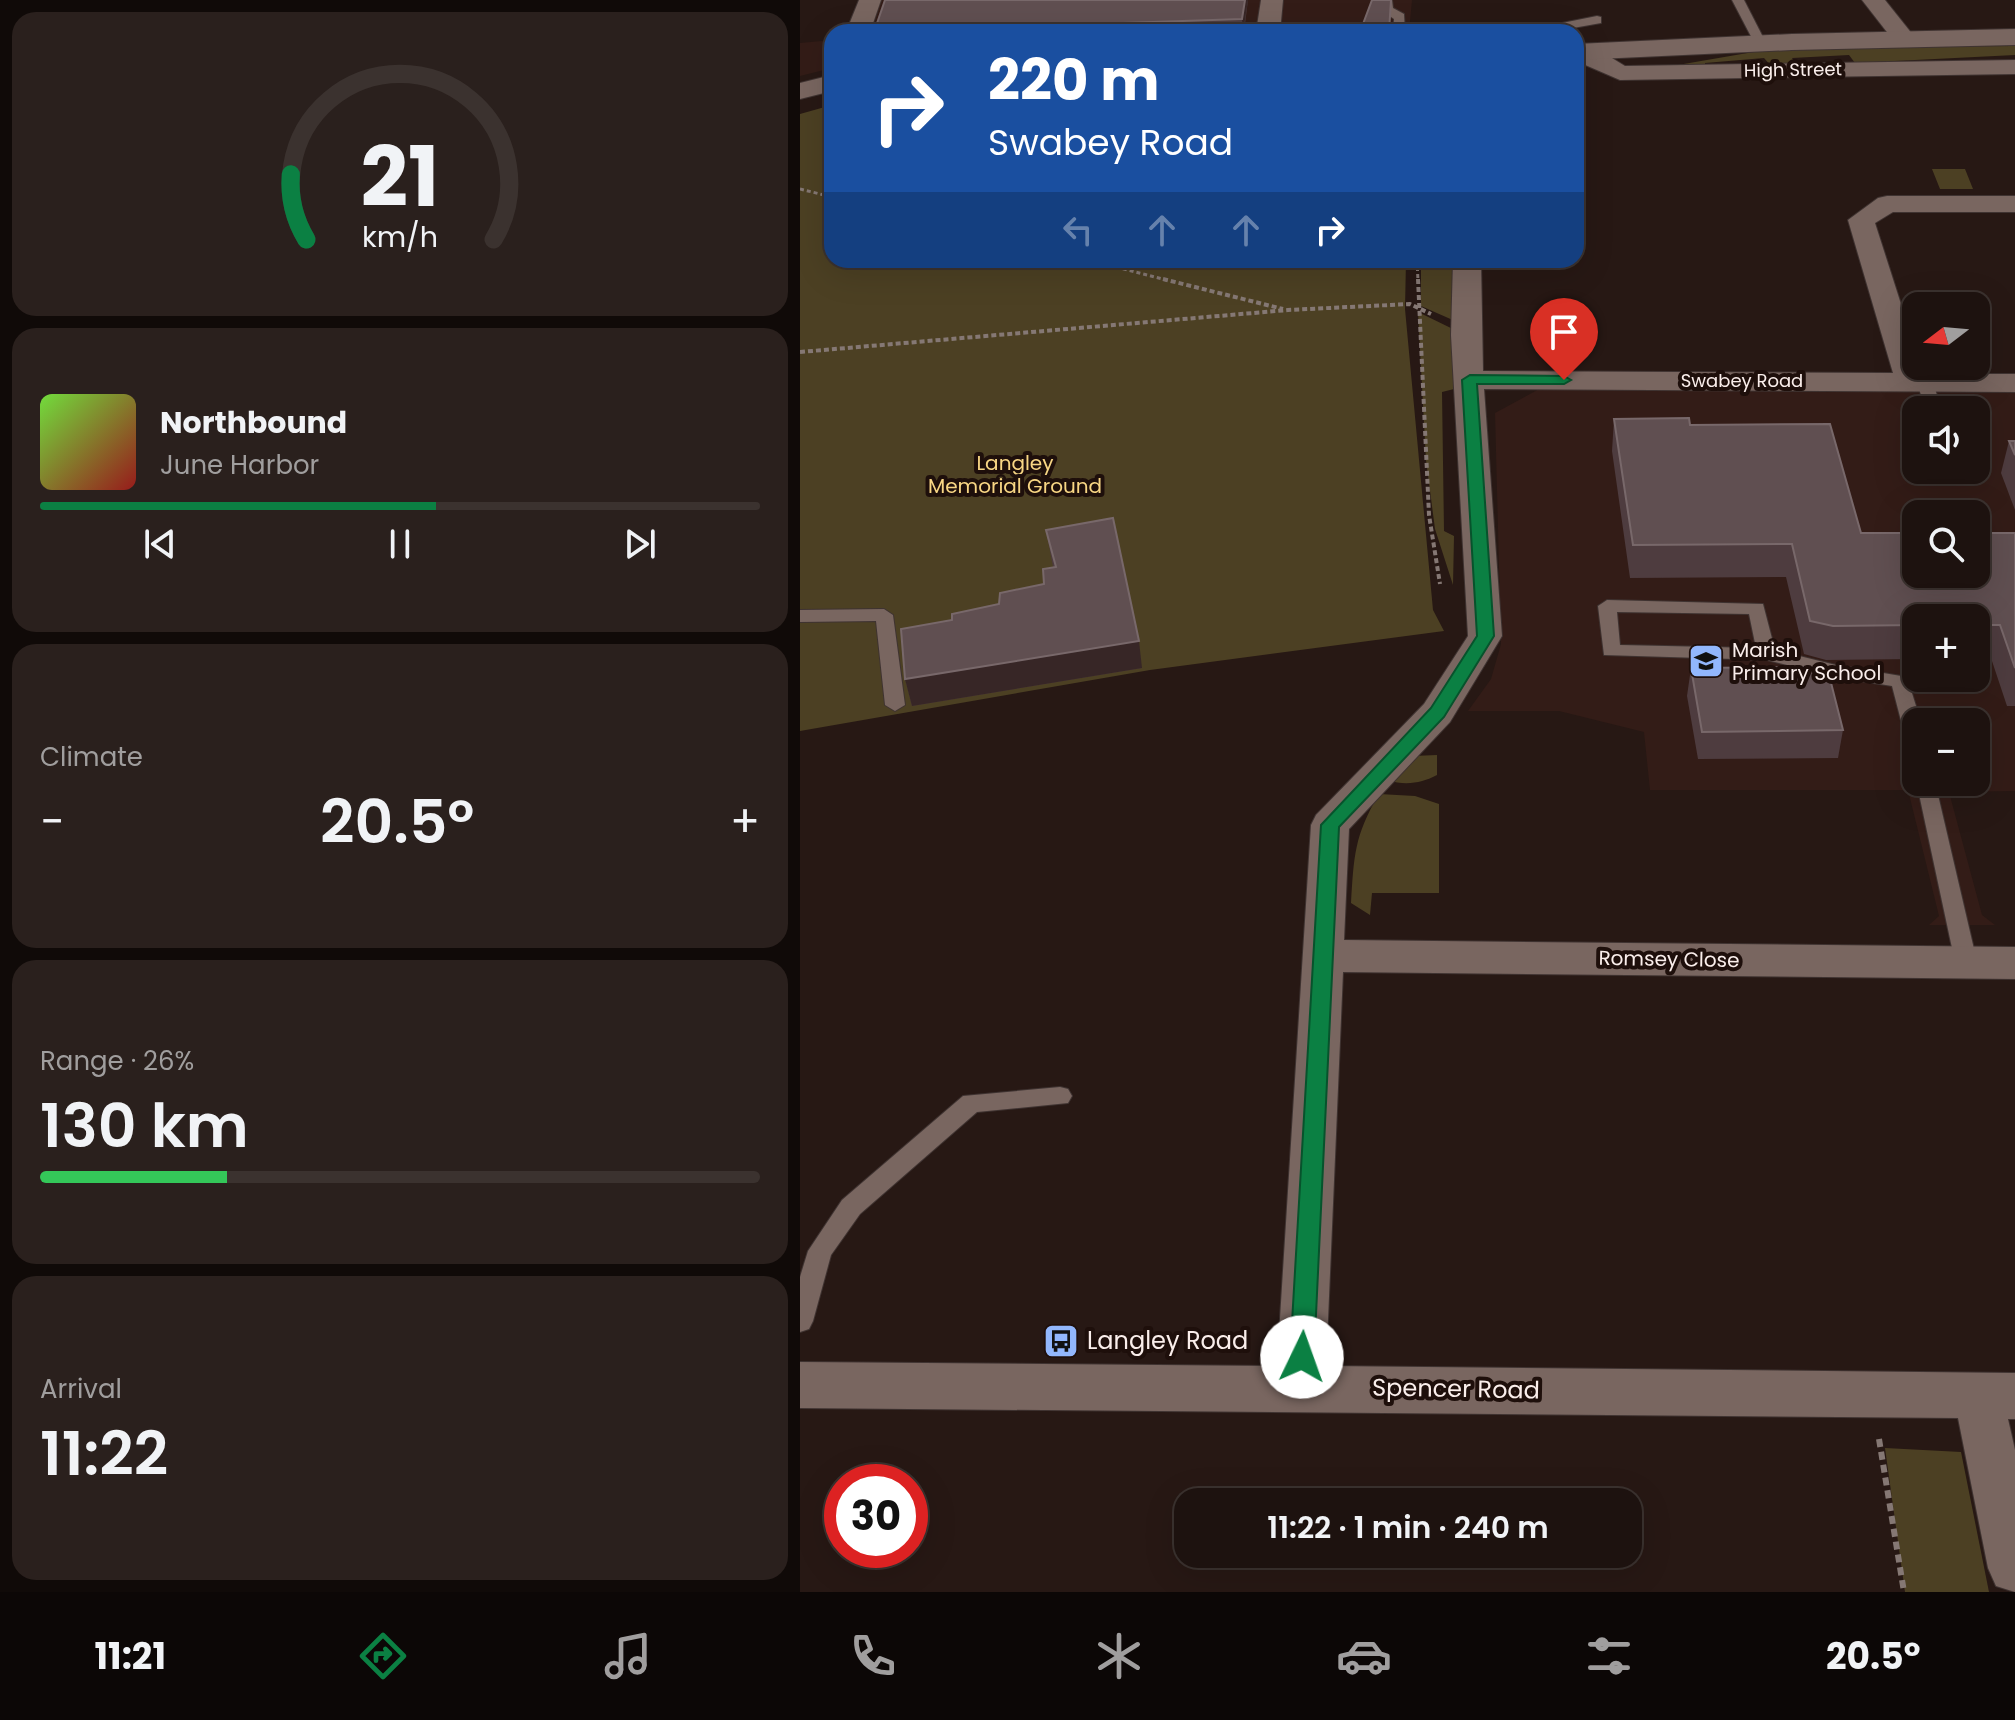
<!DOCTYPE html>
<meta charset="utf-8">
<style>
body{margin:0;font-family:Poppins,sans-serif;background:#2a201d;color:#f1f3f6;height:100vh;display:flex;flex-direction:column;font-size:30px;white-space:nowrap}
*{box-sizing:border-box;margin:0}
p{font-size:26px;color:#a09e9e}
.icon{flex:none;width:44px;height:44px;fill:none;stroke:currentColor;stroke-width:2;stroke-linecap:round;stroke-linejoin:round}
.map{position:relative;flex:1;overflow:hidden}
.drawer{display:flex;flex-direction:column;gap:12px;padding:12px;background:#100a08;width:800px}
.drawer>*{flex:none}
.guide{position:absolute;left:24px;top:24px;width:760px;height:244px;border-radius:24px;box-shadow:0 8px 32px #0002,0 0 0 2px #3b322f;background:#1a4fa0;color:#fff;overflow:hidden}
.needle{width:52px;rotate:254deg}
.controls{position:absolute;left:1102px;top:292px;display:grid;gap:16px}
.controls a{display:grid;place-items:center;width:88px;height:88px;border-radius:16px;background:#1d120f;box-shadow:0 8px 32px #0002,0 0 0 2px #3b322f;font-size:40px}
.speed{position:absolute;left:24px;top:1464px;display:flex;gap:16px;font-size:40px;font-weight:700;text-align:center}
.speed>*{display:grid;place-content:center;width:104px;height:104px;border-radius:50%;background:#1d120f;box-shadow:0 8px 32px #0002,0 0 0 2px #3b322f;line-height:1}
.speed .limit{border:12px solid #d22;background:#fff;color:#111}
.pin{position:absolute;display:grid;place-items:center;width:68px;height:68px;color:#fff;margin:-82px -34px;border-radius:50% 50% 50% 0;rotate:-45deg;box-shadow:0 0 8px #0007}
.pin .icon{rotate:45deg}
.me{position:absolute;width:88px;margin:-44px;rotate:3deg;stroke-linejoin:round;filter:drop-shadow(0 0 6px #0008)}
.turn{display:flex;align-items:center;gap:28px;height:168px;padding:0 32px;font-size:36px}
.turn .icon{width:104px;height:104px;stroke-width:2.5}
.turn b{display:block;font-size:56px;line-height:68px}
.lanes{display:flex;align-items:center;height:76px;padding:0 32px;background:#0003;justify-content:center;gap:40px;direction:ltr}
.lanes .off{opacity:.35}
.big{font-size:60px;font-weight:600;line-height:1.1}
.drawer .widget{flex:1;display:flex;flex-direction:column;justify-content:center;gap:12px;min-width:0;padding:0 28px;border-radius:24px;background:#2a201d}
.drawer .dial{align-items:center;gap:0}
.dial svg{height:208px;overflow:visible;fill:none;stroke:#3b322f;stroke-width:7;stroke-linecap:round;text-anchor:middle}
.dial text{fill:#f1f3f6;stroke:none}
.song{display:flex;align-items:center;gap:24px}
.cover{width:96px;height:96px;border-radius:12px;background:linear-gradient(135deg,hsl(100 70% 55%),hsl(0 70% 35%))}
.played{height:8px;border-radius:4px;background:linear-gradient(90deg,#0b8043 55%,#3b322f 55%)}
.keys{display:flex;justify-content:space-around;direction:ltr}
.heat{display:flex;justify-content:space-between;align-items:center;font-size:44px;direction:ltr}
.charge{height:12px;border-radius:6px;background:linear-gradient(90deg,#34c759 26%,#3b322f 0)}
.trip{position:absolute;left:374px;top:1488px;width:468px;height:80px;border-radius:24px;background:#1d120f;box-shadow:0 8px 32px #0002,0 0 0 2px #3b322f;font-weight:600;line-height:80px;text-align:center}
.tab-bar{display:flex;height:128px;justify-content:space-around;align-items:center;background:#0c0706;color:#a09e9e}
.tab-bar .icon{width:56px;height:56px}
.tab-bar .current{color:#0b8043}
.tab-bar b{font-size:36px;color:#f1f3f6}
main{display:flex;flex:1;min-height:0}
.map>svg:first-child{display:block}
</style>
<main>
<section class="drawer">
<div class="widget dial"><svg viewBox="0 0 100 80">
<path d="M14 69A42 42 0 1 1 86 69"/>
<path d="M14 69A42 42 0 0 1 8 44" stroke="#0b8043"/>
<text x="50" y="56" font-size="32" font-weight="700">21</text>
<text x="50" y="72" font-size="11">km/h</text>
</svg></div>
<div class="widget">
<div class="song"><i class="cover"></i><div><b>Northbound</b><p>June Harbor</p></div></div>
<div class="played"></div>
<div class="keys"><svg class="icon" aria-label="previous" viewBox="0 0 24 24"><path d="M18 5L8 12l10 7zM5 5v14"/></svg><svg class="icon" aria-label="pause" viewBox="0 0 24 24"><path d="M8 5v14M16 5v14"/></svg><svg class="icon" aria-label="next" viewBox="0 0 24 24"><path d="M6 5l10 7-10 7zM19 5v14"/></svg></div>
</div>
<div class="widget"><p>Climate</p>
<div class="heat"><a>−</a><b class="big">20.5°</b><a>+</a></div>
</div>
<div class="widget"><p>Range · 26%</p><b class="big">130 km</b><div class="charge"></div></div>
<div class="widget"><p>Arrival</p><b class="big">11:22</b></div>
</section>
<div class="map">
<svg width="1215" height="1592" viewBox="0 0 1215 1592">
<rect width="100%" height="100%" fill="#271814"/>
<!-- built -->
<g fill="#331c17" fill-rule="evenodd">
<polygon points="79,0 612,0 609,32 41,32"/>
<polygon points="32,40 32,68 0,76 0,43"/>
<path d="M743 387 1215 389V791L1149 792 1182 915 1195 925H1129L1139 916 1108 790H850L844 732 759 711H668L691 679 701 644 695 413ZM1116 410H1176V470H1116ZM1116 514H1176V574H1116ZM1116 618H1176V678H1116ZM1116 722H1176V782H1116Z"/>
</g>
<!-- green -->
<g fill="#4c4023">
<polygon points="1215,46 1215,55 1055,63 1049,55 992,58 997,66 972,67 964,58 905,63 905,70 872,66 965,50 1004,47"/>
<polygon points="32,105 32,260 606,260 605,309 633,610 644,631 350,670 0,731 0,114"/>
<polygon points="1132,169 1165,169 1173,189 1140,189"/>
<polygon points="621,260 653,260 655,321 621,306"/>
<polygon points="618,312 657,331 654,389 642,392 644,531 654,536 653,585 635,529 626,460"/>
<path d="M637 755V775C622 783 605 786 588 780L613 756Z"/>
<path d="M579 794 615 796 639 804V893H572L570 915 551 903C554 856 554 836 579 794Z"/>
<polygon points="1085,1448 1161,1452 1189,1592 1105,1592"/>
</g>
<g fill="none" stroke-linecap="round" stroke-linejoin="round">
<!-- service casing -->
<g stroke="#3f3331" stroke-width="2">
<g id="service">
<polygon points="582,0 592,0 593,8 604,14 605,32 593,32 594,19 581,10"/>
<polygon points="932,0 944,0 966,43 964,46 956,46"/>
<polygon points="797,16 801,17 801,23 773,28 774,32 762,32 762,23"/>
<polygon points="1125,378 1133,383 1142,410 1126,410 1117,383"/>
<path d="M807 600 963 604 975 650 1036 665 1107 677 1121 722H1116V747L1106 740 1092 686 1036 677 967 660 804 655 798 606ZM817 612 949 614 956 648 820 645Z"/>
<polygon points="84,609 93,615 105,705 95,711 85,705 76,621 0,622 0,610"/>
<polygon points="1116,780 1135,782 1177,962 1174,968 1166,970 1158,968 1155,962"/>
<polygon points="260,1087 268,1089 272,1096 268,1103 177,1112 60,1214 31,1255 13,1321 9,1329 0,1332 0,1277 8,1251 42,1200 163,1096"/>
</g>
</g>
<!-- minor casing -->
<g stroke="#3f3331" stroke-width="2">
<g id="minor">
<polygon points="59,0 81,0 70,32 46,32"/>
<polygon points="461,0 483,0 480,32 456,32"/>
<polygon points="1062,0 1085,0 1117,40 1113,45 1097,45"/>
<polygon points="776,46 807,55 825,66 1215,60 1215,74 820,80 776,61"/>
<polygon points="1087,196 1215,196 1215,212 1093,212 1075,223 1116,351 1116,366 1121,366 1123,374 1215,374 1215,392 684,389 702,636 650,722 549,829 544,940 1215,947 1215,979 543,972 526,1366 1215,1373 1215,1419 1208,1419 1215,1450 1215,1592 1196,1586 1188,1568 1158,1418 0,1408 0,1362 477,1366 511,825 516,815 624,704 668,636 651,335 653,260 681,260 683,371 1093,373 1048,220 1078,198"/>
</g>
</g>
<!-- secondary casing -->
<g stroke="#3f3331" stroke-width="2">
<g id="secondary">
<polygon points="1215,29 1215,45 992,50 776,60 776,44 992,34"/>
<polygon points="32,75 32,91 0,99 0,83"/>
</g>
</g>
<!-- path-far2 -->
<g stroke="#857874" stroke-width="3" stroke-dasharray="4 3" stroke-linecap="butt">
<polyline points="0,189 32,197"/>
<polyline points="289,260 370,281"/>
<polyline points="617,260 618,281"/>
</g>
<!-- path-far1 -->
<g stroke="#857874" stroke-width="4" stroke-dasharray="5 3" stroke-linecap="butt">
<polyline points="363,279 483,309"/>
<polyline points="618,279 629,515 640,584"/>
<polyline points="0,352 488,310 610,304 631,314"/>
</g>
<!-- path -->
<polyline stroke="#857874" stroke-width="6" stroke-dasharray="8 5" stroke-linecap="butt" points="1079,1439 1104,1592"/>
<!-- service -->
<use href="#service" fill="#796660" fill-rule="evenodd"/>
<!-- minor -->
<use href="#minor" fill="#796660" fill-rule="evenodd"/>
<!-- secondary -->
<use href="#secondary" fill="#796660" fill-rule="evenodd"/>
</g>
<!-- wall -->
<g fill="#4e3c3f">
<polygon points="85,0 448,0 444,32 74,32"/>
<polygon points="814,419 890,425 1061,533 1215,533 1215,706 1207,706 1191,658 1176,658 1176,618 1116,618 1116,659 1026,660 1004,654 986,577 830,578 812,451"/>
<polygon points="1209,441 1215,441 1215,510 1201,473"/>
<polygon points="246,530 342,668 112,706 105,679 152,620 199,604 244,584 253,567"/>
<polygon points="891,668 1043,730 1038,758 898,759 887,696"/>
</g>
<!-- shaded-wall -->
<g fill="#372626">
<polygon points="445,0 448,0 443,32 442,19"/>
<polygon points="339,641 342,668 112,706 105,679"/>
</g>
<!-- building -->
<g fill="#604f51" stroke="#78686a" stroke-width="2">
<polygon points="85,0 445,0 442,19 323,23 322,27 244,27 243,32 74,32"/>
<polygon points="572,0 591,0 589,32 560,32"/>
<polygon points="889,418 890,425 1030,424 1061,533 1116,533 1116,574 1176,574 1176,533 1215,533 1215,668 1200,625 1176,625 1176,618 1116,618 1116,625 1033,626 1010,621 992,544 833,545 814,419"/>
<polygon points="1209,441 1215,441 1215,455"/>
<polygon points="313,518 339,641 105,679 101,629 152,620 152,614 199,604 200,593 244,584 243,569 256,567 246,530"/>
<polygon points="1027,667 1043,730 902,732 891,668"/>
</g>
<!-- route -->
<polygon fill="#0b8043" stroke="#07532c" stroke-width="2" points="670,375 764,376 771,380 764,384 677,384 694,636 644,717 539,827 514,1357 510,1364 502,1367 494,1364 490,1357 521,825 631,708 677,636 662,380"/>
<!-- icons -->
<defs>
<g id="school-square" transform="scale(1.8)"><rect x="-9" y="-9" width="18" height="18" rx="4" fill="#92b7fd" stroke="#1e0f0b"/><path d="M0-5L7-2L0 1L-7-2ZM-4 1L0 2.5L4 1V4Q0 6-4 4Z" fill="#111"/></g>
<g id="bus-square" transform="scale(1.8)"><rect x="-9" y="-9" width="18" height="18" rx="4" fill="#92b7fd" stroke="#1e0f0b"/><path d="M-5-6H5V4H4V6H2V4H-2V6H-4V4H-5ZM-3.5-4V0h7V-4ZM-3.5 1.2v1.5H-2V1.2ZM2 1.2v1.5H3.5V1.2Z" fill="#111"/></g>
</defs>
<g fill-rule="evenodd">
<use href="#school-square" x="906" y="661"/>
<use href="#bus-square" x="261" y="1341"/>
</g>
<g text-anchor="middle" stroke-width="8" stroke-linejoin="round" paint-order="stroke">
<!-- far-street labels -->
<g font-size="18" fill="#faeeeb" stroke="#1e0f0b">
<text transform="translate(993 70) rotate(-1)" y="6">High Street</text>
<text x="942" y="387">Swabey Road</text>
</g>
<!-- park labels -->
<g font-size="20" fill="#f8d684" stroke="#1e0f0b">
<text x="215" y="470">Langley<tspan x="215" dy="23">Memorial Ground</tspan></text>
</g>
<!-- poi labels -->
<g font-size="20" fill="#faeeeb" stroke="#1e0f0b" text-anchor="start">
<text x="932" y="657">Marish<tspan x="932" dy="23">Primary School</tspan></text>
</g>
<!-- street labels -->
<g font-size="20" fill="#faeeeb" stroke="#1e0f0b">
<text transform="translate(869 959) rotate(1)" y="7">Romsey Close</text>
</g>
<!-- near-poi labels -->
<g font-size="24" fill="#faeeeb" stroke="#1e0f0b" text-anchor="start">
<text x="287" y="1349">Langley Road</text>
</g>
<!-- near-street labels -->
<g font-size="24" fill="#faeeeb" stroke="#1e0f0b">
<text transform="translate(656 1389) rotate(1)" y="8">Spencer Road</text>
</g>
</g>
</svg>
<div class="controls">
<a><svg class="needle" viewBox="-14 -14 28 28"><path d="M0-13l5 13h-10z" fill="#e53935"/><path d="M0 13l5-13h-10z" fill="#a09e9e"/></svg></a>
<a><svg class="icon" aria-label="sound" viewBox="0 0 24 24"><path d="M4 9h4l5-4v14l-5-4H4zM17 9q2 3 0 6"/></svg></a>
<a><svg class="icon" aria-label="search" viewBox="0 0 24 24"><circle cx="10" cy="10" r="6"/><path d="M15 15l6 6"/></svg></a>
<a>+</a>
<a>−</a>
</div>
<div class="speed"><div class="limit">30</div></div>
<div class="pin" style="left:764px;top:380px;background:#d93025"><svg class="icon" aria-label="arrive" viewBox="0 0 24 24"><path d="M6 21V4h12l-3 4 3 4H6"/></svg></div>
<svg class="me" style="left:502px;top:1357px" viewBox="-20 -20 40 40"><circle r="19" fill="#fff"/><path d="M0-13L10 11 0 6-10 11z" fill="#0b8043"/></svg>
<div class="trip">11:22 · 1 min · 240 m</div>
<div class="guide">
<div class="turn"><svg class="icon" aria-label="right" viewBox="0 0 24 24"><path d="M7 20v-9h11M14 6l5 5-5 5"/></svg><div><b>220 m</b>Swabey Road</div></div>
<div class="lanes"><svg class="icon off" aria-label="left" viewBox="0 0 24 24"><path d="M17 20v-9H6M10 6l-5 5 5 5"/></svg><svg class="icon off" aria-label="ahead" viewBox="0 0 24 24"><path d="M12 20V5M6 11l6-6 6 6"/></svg><svg class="icon off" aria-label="ahead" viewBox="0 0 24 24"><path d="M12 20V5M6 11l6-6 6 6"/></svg><svg class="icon" aria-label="right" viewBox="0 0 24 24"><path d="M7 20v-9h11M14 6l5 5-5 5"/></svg></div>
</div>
</div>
</main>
<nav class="tab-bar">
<b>11:21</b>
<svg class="icon current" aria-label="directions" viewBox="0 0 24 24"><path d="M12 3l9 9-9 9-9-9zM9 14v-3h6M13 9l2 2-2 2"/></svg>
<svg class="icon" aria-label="music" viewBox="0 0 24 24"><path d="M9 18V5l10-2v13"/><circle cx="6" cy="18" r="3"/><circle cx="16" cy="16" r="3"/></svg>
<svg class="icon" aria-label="phone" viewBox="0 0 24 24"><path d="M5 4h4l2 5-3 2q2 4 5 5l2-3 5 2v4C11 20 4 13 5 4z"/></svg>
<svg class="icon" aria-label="climate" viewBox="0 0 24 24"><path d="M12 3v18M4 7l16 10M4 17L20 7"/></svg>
<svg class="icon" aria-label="car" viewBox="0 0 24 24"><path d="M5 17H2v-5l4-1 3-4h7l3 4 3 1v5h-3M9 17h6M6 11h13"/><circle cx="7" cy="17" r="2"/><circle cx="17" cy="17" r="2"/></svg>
<svg class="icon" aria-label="filters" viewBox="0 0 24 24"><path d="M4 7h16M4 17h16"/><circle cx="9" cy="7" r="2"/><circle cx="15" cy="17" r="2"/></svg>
<b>20.5°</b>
</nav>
